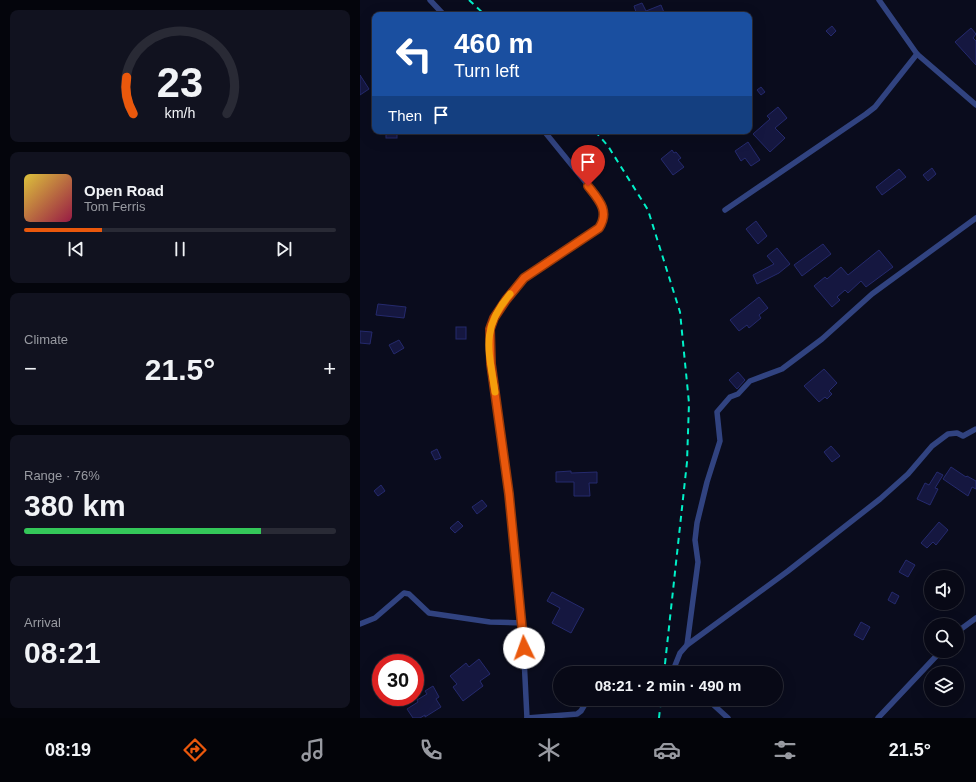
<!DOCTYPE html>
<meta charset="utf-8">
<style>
body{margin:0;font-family:Arial,sans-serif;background:#11121f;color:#f1f3f6;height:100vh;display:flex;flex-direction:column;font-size:15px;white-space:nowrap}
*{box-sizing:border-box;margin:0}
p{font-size:13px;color:#989aa1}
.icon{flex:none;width:22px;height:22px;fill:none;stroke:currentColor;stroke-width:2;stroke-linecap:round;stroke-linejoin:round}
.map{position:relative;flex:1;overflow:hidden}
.details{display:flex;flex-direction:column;gap:10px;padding:10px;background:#04050c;width:360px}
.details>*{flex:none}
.hud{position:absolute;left:12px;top:12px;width:380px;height:122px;border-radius:8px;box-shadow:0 4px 16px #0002,0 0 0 1px #292a35;background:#1a4fa0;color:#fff;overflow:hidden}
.fabs{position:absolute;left:564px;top:570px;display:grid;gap:8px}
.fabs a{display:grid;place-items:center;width:40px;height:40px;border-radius:50%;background:#080916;box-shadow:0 4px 16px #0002,0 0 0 1px #292a35;font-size:20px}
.speed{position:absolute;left:12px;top:654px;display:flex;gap:8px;font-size:20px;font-weight:700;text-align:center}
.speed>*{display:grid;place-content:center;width:52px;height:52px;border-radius:50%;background:#080916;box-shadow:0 4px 16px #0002,0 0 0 1px #292a35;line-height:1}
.speed .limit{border:6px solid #d22;background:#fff;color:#111}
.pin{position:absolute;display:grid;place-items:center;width:34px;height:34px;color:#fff;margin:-41px -17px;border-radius:50% 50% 50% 0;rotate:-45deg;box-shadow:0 0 4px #0007}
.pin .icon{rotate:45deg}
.me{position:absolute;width:44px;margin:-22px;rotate:357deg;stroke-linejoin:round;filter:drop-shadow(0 0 3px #0008)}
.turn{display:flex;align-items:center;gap:14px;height:84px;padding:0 16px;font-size:18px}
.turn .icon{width:52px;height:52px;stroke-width:2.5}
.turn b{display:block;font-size:28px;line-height:34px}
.then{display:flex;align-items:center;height:38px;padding:0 16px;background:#0003;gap:8px;font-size:15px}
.big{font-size:30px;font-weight:800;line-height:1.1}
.details .tile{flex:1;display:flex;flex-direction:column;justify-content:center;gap:6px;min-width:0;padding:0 14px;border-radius:8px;background:#11121f}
.details .dial{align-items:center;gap:0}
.dial svg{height:104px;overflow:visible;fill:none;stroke:#292a35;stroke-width:7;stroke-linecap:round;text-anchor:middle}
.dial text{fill:#f1f3f6;stroke:none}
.song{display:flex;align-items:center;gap:12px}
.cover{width:48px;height:48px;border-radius:6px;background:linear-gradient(135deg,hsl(50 70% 55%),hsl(340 70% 35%))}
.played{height:4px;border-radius:2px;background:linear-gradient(90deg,#ea580c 25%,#292a35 25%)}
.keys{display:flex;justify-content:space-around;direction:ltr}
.heat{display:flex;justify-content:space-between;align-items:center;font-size:22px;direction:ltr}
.charge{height:6px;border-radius:3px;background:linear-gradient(90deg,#34c759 76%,#292a35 0)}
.trip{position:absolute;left:193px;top:666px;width:230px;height:40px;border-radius:20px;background:#080916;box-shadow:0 4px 16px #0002,0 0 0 1px #292a35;font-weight:800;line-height:40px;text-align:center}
.tabs{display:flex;height:64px;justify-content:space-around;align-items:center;background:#030409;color:#989aa1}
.tabs .icon{width:28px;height:28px}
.tabs .on{color:#ea580c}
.tabs b{font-size:18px;color:#f1f3f6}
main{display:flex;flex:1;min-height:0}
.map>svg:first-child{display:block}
</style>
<main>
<section class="details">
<div class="tile dial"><svg viewBox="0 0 100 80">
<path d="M14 69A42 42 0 1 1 86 69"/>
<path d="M14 69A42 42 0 0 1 9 41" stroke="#ea580c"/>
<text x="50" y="56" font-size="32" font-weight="700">23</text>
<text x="50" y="72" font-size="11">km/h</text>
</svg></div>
<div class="tile">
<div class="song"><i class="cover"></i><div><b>Open Road</b><p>Tom Ferris</p></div></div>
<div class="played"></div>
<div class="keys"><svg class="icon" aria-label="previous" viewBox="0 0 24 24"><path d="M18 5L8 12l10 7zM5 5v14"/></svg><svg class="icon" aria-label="pause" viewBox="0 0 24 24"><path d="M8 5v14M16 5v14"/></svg><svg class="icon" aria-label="next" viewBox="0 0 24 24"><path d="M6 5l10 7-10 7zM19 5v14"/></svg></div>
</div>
<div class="tile"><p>Climate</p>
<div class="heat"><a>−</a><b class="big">21.5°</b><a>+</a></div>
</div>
<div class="tile"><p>Range · 76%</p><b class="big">380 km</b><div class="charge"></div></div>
<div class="tile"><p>Arrival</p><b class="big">08:21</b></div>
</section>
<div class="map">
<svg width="616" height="718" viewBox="0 0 616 718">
<rect width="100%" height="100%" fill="#0a0c1d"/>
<!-- building -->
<g fill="#151740" stroke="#252a6d">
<polygon points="282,3 286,11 301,5 305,15 277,15 274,6"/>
<polygon points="472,26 476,31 471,36 466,31"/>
<polygon points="611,28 616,34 613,38 616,41 616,65 595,42"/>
<polygon points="0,75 9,89 0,95"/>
<polygon points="401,87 405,92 401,95 397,90"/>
<polygon points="418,107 427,118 415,128 425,138 410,152 393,134 410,119 407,116"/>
<rect x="26" y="131" width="11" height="7"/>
<polygon points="388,142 400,160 391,166 385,158 381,161 375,151"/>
<polygon points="312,150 314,153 316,152 321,158 318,160 324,167 313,175 301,159"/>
<polygon points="572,168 576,174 568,181 563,175"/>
<polygon points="539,169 546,177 522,195 516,187"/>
<polygon points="396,221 407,236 398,244 386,229"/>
<polygon points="463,244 471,254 442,276 434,265"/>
<polygon points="417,248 430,264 419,273 397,284 393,275 414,264 407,256"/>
<polygon points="519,250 533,267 506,287 501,281 488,293 485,290 477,297 480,300 472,307 454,286 465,277 467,279 481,267 488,275"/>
<polygon points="399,297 408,308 399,315 401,318 389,328 387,325 379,331 370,320"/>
<polygon points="18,304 46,307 44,318 16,315"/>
<rect x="96" y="327" width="10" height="12"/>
<polygon points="0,331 12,332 10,344 0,343"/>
<polygon points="39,340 44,348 34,354 29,345"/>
<polygon points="464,369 477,383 469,391 472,394 467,399 465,397 459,402 444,386"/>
<polygon points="378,372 385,380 377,389 369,380"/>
<polygon points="471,446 480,456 472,462 464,452"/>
<polygon points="77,449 81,458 75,460 71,452"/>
<polygon points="591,467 606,477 607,476 616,481 616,489 612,487 608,496 583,479"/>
<polygon points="211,471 211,473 237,472 237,483 229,483 230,496 214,496 214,482 196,482 196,472"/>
<polygon points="577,472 583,475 575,488 578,489 570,505 557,499 565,483 569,485"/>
<polygon points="21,485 25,491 18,496 14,491"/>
<polygon points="122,500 127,506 117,514 112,507"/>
<polygon points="98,521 103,526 95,533 90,528"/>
<polygon points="579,522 588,530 576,545 573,542 567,548 561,543"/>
<polygon points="546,560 555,565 548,577 539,572"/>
<polygon points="192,592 224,609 211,633 192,623 200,608 187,601"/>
<polygon points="532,592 539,596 535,604 528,600"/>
<polygon points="501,622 510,627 503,640 494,635"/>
<polygon points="119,659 130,674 120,681 123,686 103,701 93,687 97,684 90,676 106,663 109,667"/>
<polygon points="73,686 79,697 76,699 81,707 65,717 65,715 60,718 53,718 47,709 58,702 57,700 67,694 65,691"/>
</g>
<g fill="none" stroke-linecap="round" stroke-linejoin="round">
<!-- minor -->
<g stroke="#314380" stroke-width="5.5">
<polyline points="70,0 84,15"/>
<polyline points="519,0 557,54 616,105"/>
<polyline points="365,210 506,114 515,107 557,54"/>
<polyline points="0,624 15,618 44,593 49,594 69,613 130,622 163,623"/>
<polyline points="597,632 616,618"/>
<polyline points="327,645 338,562 335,540 337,523 347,482 360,441 357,412 370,397 378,394 390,381 422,369 462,339 512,294 616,218"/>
<polyline points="312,673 320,653 327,645 428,571 520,499 548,474 572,446 588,434 597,433 603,436 616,429"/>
<polyline points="347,699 368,718"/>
<path d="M167 718C164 643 158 570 149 495 145 462 140 430 135 397 132 373 123 342 133 319 152 276 201 251 239 228L244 220V211L236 195 184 131"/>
<polyline points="167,718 217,714 221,711 228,699"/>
<polyline points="518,718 581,651"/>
</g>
<!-- rail -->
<g stroke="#00f1c8" stroke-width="2" stroke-dasharray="6 5" stroke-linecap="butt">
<polyline points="109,0 125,15"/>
<polyline points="235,131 248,146 288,210 320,312 329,403 327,462 304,673"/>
<polyline points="299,718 301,699"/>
</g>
</g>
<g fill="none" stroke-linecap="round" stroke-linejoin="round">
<!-- route casing -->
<g stroke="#983908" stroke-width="10">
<path id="route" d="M164 648 149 494 131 364 130 329 134 318 146 300 164 278 239 228C250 211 239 200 228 186"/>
</g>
<!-- route -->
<use href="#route" stroke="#ea580c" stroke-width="7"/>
<!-- slow -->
<path stroke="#f59e0b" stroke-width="7" d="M135 392C129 351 120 329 150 294"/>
</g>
</svg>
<div class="fabs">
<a><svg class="icon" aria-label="sound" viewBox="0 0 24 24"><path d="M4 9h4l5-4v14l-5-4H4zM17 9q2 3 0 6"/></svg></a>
<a><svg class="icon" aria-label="search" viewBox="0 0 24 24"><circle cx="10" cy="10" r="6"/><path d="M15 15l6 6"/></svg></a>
<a><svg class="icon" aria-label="layers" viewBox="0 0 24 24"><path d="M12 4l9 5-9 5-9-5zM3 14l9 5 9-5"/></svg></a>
</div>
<div class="speed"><div class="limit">30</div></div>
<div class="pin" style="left:228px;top:186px;background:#d93025"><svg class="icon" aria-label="arrive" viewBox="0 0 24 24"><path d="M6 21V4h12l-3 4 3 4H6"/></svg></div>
<svg class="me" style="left:164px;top:648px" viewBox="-20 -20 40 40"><circle r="19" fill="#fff"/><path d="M0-13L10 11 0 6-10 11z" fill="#ea580c"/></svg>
<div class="trip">08:21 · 2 min · 490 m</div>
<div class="hud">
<div class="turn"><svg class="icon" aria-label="left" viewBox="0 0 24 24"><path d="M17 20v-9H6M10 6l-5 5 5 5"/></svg><div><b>460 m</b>Turn left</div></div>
<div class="then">Then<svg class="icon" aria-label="arrive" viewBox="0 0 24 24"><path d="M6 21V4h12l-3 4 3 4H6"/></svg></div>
</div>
</div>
</main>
<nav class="tabs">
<b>08:19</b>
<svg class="icon on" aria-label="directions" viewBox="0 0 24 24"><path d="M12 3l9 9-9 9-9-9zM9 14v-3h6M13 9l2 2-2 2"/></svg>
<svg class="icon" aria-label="music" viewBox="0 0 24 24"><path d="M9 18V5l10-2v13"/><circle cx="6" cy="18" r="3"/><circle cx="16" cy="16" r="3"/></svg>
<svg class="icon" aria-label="phone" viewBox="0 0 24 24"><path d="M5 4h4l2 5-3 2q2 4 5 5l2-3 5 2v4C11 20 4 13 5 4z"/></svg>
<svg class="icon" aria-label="climate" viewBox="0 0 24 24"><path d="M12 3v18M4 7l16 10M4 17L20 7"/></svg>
<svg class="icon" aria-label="car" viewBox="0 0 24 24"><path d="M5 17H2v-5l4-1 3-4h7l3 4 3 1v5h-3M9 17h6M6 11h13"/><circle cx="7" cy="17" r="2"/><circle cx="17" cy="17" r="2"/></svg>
<svg class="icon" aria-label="filters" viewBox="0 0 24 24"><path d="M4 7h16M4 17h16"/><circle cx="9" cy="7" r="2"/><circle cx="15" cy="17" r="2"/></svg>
<b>21.5°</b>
</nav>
